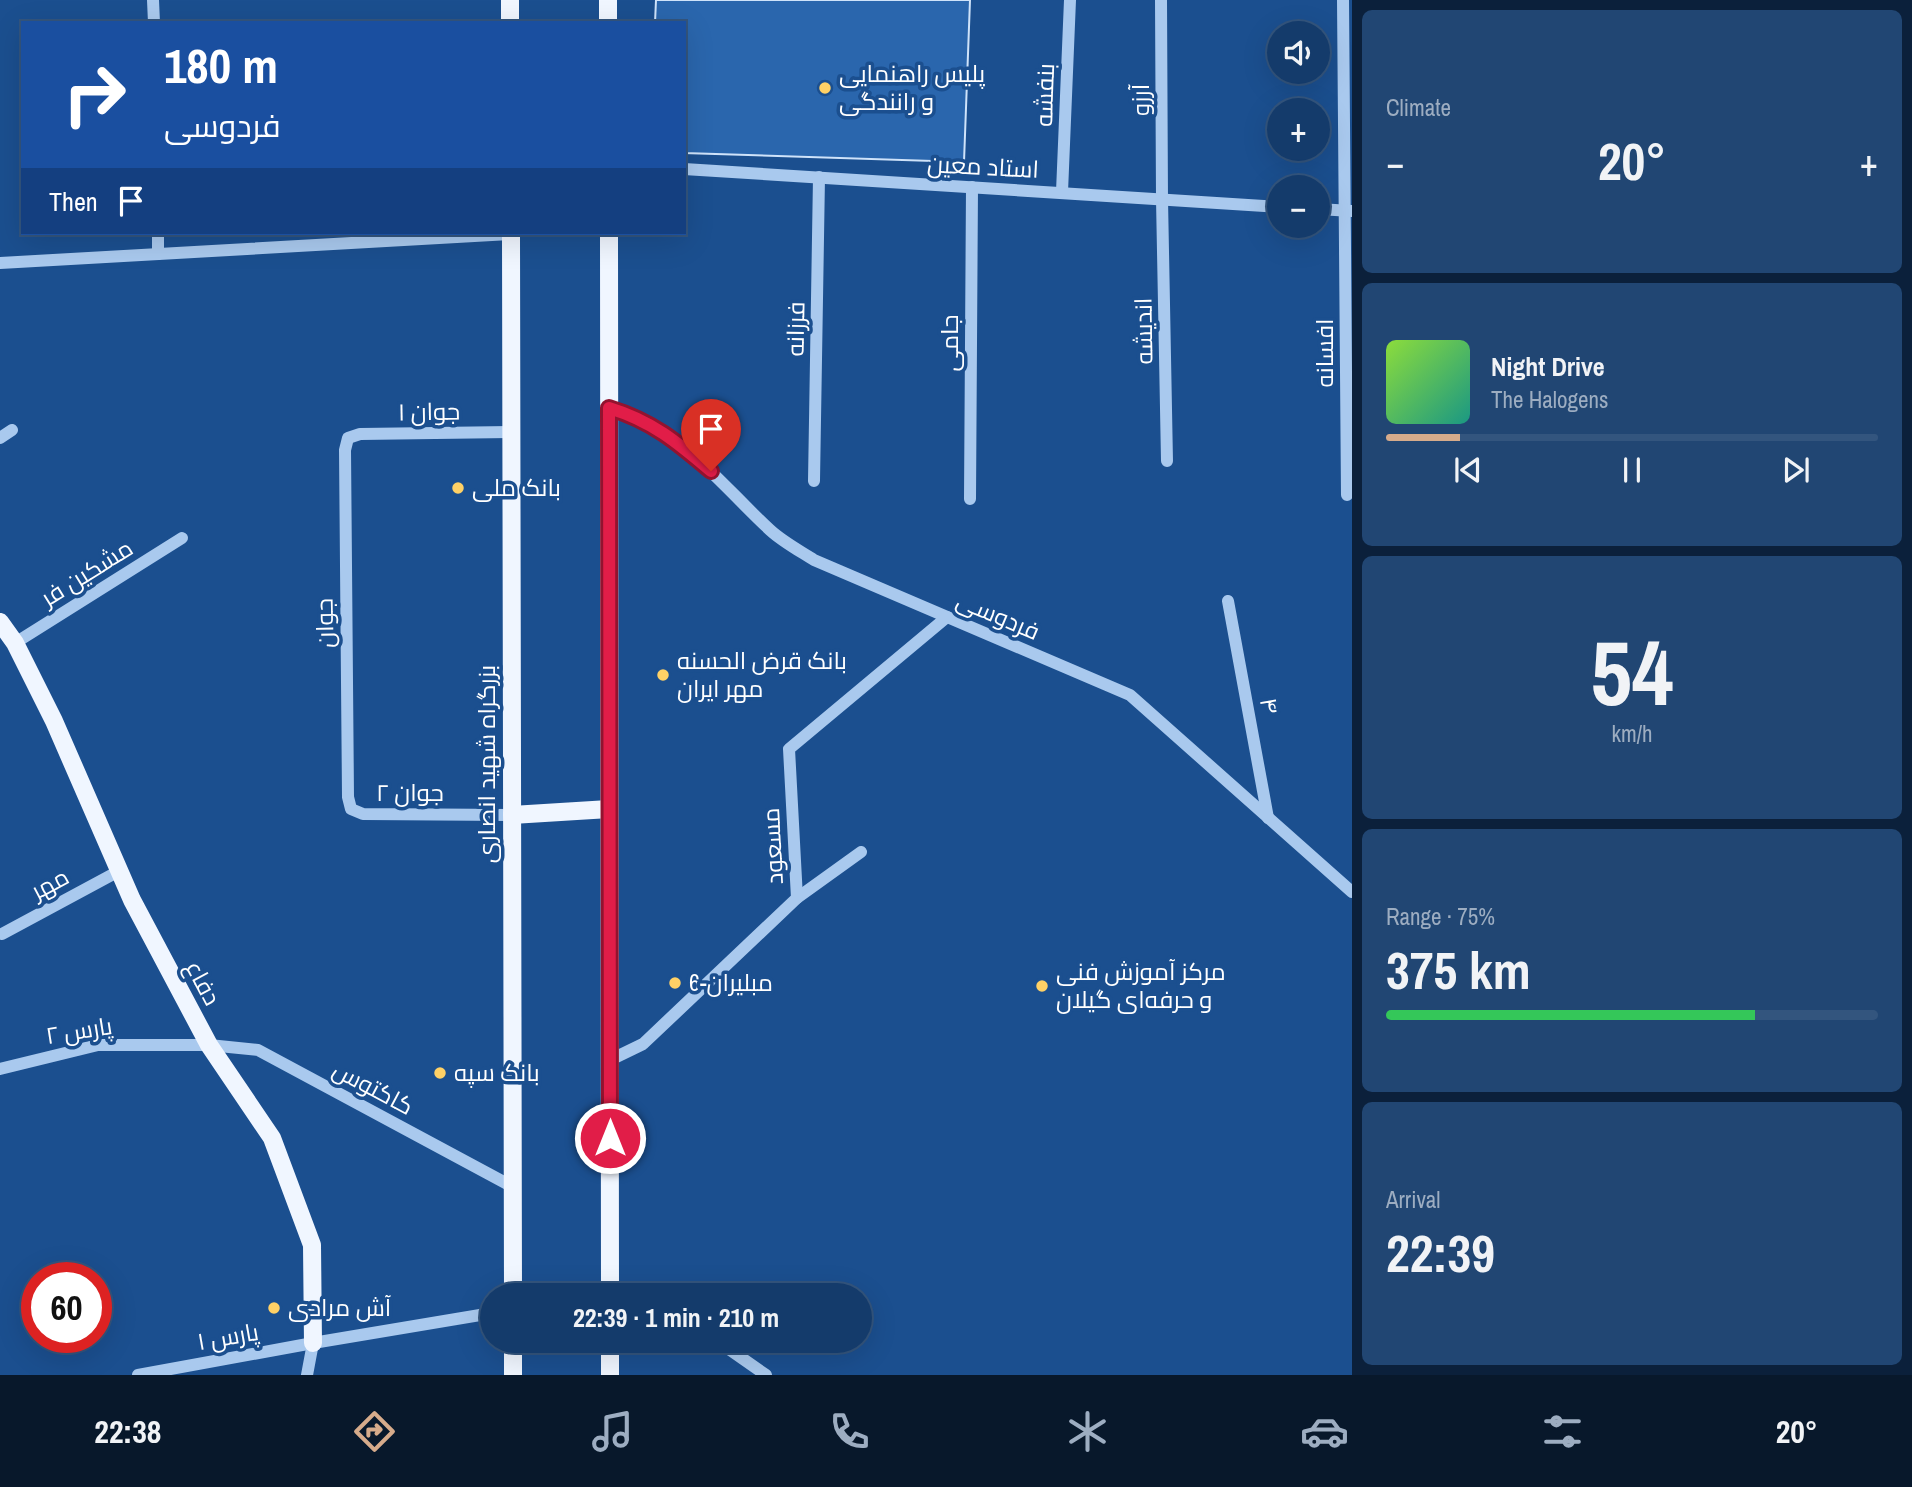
<!DOCTYPE html>
<meta charset="utf-8">
<style>
body{margin:0;font-family:"Archivo Narrow",Cairo,sans-serif;background:#214673;color:#f1f3f6;height:100vh;display:flex;flex-direction:column;font-size:26px;white-space:nowrap}
*{box-sizing:border-box;margin:0}
p{font-size:23px;color:#9dadc1}
.icon{flex:none;width:38px;height:38px;fill:none;stroke:currentColor;stroke-width:2;stroke-linecap:round;stroke-linejoin:round}
.map{position:relative;flex:1;overflow:hidden}
.sheet{display:flex;flex-direction:column;gap:10px;padding:10px;background:#0b203b;width:560px}
.sheet>*{flex:none}
.top-card{position:absolute;left:21px;top:21px;width:665px;height:214px;border-radius:0px;box-shadow:0 7px 28px #0002,0 0 0 2px #33557e;background:#1a4fa0;color:#fff;overflow:hidden}
.buttons{position:absolute;left:1267px;top:21px;display:grid;gap:14px}
.buttons a{display:grid;place-items:center;width:63px;height:63px;border-radius:50%;background:#143b6b;box-shadow:0 7px 28px #0002,0 0 0 2px #33557e;font-size:35px}
.speed{position:absolute;left:21px;top:1262px;display:flex;gap:14px;font-size:35px;font-weight:700;text-align:center}
.speed>*{display:grid;place-content:center;width:91px;height:91px;border-radius:50%;background:#143b6b;box-shadow:0 7px 28px #0002,0 0 0 2px #33557e;line-height:1}
.speed .limit{border:10px solid #d22;background:#fff;color:#111}
.pin{position:absolute;display:grid;place-items:center;width:60px;height:60px;color:#fff;margin:-72px -30px;border-radius:50% 50% 50% 0;rotate:-45deg;box-shadow:0 0 7px #0007}
.pin .icon{rotate:45deg}
.me{position:absolute;width:77px;margin:-38px;rotate:0deg;stroke-linejoin:round;filter:drop-shadow(0 0 5px #0008)}
.turn{display:flex;align-items:center;gap:24px;height:147px;padding:0 28px;font-size:32px}
.turn .icon{width:91px;height:91px;stroke-width:2.5}
.turn b{display:block;font-size:49px;line-height:60px}
.then{display:flex;align-items:center;height:66px;padding:0 28px;background:#0003;gap:14px;font-size:26px}
.big{font-size:52px;font-weight:700;line-height:1.1}
.sheet .tile{flex:1;display:flex;flex-direction:column;justify-content:center;gap:10px;min-width:0;padding:0 24px;border-radius:10px;background:#214673}
.sheet .dial{align-items:center;gap:0}
.dial b{font-size:91px;line-height:1}
.song{display:flex;align-items:center;gap:21px}
.cover{width:84px;height:84px;border-radius:10px;background:linear-gradient(135deg,hsl(90 70% 55%),hsl(170 70% 35%))}
.played{height:7px;border-radius:4px;background:linear-gradient(90deg,#d6ab8b 15%,#33557e 15%)}
.keys{display:flex;justify-content:space-around;direction:ltr}
.heat{display:flex;justify-content:space-between;align-items:center;font-size:38px;direction:ltr}
.charge{height:10px;border-radius:5px;background:linear-gradient(90deg,#34c759 75%,#33557e 0)}
.trip{position:absolute;left:480px;top:1283px;width:392px;height:70px;border-radius:35px;background:#143b6b;box-shadow:0 7px 28px #0002,0 0 0 2px #33557e;font-weight:700;line-height:70px;text-align:center}
.tabs{display:flex;height:112px;justify-content:space-around;align-items:center;background:#08182b;color:#9dadc1}
.tabs .icon{width:49px;height:49px}
.tabs .selected{color:#d6ab8b}
.tabs b{font-size:32px;color:#f1f3f6}
main{display:flex;flex:1;min-height:0}
.map>svg:first-child{display:block}
</style>
<main>
<div class="map">
<svg width="1352" height="1375" viewBox="0 0 1352 1375">
<rect width="100%" height="100%" fill="#1b4f8f"/>
<!-- building -->
<polygon fill="#2a66ad" stroke="#cfe3fa" stroke-width="2" points="656,0 970,0 964,162 684,153 684,23 655,23"/>
<g fill="none" stroke-linecap="round" stroke-linejoin="round">
<!-- minor -->
<g stroke="#a9c9ee" stroke-width="12">
<polyline points="153,0 154,23"/>
<polyline points="1161,0 1162,199 1167,461"/>
<polyline points="1343,0 1347,495"/>
<polyline points="684,169 1279,207"/>
<polyline points="1062,192 1070,0"/>
<polyline points="1318,209 1352,211"/>
<polyline points="158,233 158,254"/>
<polyline points="0,263 511,234"/>
<path d="M609 408C681 428 718 482 770 530 783 542 800 551 814 560L1130 695 1352 892"/>
<polyline points="511,432 360,434 348,438 345,450 348,797 351,809 363,814 512,815"/>
<polyline points="0,438 12,430"/>
<polyline points="814,481 819,177"/>
<polyline points="970,499 972,187"/>
<polyline points="1228,601 1268,818"/>
<polyline points="15,643 182,538"/>
<polyline points="797,898 861,852"/>
<polyline points="2,934 119,871"/>
<polyline points="610,1060 643,1044 797,898 789,749 947,617"/>
<polyline points="0,1069 98,1045 209,1045 258,1050 513,1187"/>
<polyline points="716,1340 766,1375"/>
<polyline points="138,1375 313,1343 492,1313"/>
<polyline points="307,1375 313,1343"/>
</g>
<!-- major -->
<g stroke="#f0f6ff" stroke-width="18">
<polyline points="510,0 510,23"/>
<polyline points="608,0 608,23"/>
<polyline points="511,233 513,1295"/>
<polyline points="609,233 610,1295"/>
<polyline points="0,622 15,643 54,721 132,900 209,1045 272,1138 312,1245 313,1343"/>
<polyline points="512,815 609,809"/>
<polyline points="513,1340 513,1375"/>
<polyline points="610,1340 610,1375"/>
</g>
</g>
<g fill="none" stroke-linecap="round" stroke-linejoin="round">
<!-- route casing -->
<g stroke="#92132f" stroke-width="18">
<path id="route" d="M610 1138 609 408C652 421 677 442 711 471"/>
</g>
<!-- route -->
<use href="#route" stroke="#e11d48" stroke-width="12"/>
</g>
<!-- markers -->
<g fill="#ffd166" stroke="#1b4f8f" stroke-width="2.5">
<circle cx="825" cy="88" r="7"/>
<circle cx="458" cy="488" r="7"/>
<circle cx="663" cy="675" r="7"/>
<circle cx="675" cy="983" r="7"/>
<circle cx="1042" cy="986" r="7"/>
<circle cx="440" cy="1073" r="7"/>
<circle cx="274" cy="1308" r="7"/>
</g>
<g text-anchor="middle" stroke-width="7" stroke-linejoin="round" paint-order="stroke">
<!-- poi labels -->
<g font-size="24" fill="#fff" stroke="#1b4f8f" text-anchor="start">
<text x="839" y="82">پلیس راهنمایی<tspan x="839" dy="28">و رانندگی</tspan></text>
<text x="472" y="496">بانک ملی</text>
<text x="677" y="669">بانک قرض الحسنه<tspan x="677" dy="28">مهر ایران</tspan></text>
<text x="1056" y="980">مرکز آموزش فنی<tspan x="1056" dy="28">و حرفه‌ای گیلان</tspan></text>
<text x="689" y="991">مبلیران-6</text>
<text x="454" y="1081">بانک سپه</text>
<text x="288" y="1316">آش مرادی</text>
</g>
<!-- street labels -->
<g font-size="24" fill="#fff" stroke="#1b4f8f">
<text transform="translate(1045 95) rotate(-88)" y="8">بنفشه</text>
<text transform="translate(1141 100) rotate(-90)" y="8">آرزو</text>
<text transform="translate(983 167) rotate(3)" y="8">استاد معین</text>
<text transform="translate(796 329) rotate(-89)" y="8">فرزانه</text>
<text transform="translate(1144 331) rotate(-91)" y="8">اندیشه</text>
<text transform="translate(950 343) rotate(-90)" y="8">جامی</text>
<text transform="translate(1325 353) rotate(-90)" y="8">افسانه</text>
<text transform="translate(429 412) rotate(-1)" y="8">جوان ۱</text>
<text transform="translate(87 573) rotate(-32)" y="8">مشکین فر</text>
<text transform="translate(998 616) rotate(23)" y="8">فردوسی</text>
<text transform="translate(325 623) rotate(-91)" y="8">جوان</text>
<text transform="translate(1269 706) rotate(80)" y="8">۴</text>
<text transform="translate(487 764) rotate(-90)" y="8">بزرگراه شهید انصاری</text>
<text x="410" y="801">جوان ۲</text>
<text transform="translate(773 846) rotate(-93)" y="8">مسعود</text>
<text transform="translate(50 884) rotate(-28)" y="8">مهر</text>
<text transform="translate(203 983) rotate(62)" y="8">دفاع</text>
<text transform="translate(79 1031) rotate(-9)" y="8">پارس ۲</text>
<text transform="translate(373 1088) rotate(28)" y="8">کاکتوس</text>
<text transform="translate(228 1337) rotate(-10)" y="8">پارس ۱</text>
</g>
</g>
</svg>
<div class="buttons">
<a><svg class="icon" aria-label="sound" viewBox="0 0 24 24"><path d="M4 9h4l5-4v14l-5-4H4zM17 9q2 3 0 6"/></svg></a>
<a>+</a>
<a>−</a>
</div>
<div class="speed"><div class="limit">60</div></div>
<div class="pin" style="left:711px;top:471px;background:#d93025"><svg class="icon" aria-label="arrive" viewBox="0 0 24 24"><path d="M6 21V4h12l-3 4 3 4H6"/></svg></div>
<svg class="me" style="left:610px;top:1138px" viewBox="-20 -20 40 40"><circle r="17" fill="#e11d48" stroke="#fff" stroke-width="3"/><path d="M0-11L8 9 0 5-8 9z" fill="#fff"/></svg>
<div class="trip">22:39 · 1 min · 210 m</div>
<div class="top-card">
<div class="turn"><svg class="icon" aria-label="right" viewBox="0 0 24 24"><path d="M7 20v-9h11M14 6l5 5-5 5"/></svg><div><b>180 m</b>فردوسی</div></div>
<div class="then">Then<svg class="icon" aria-label="arrive" viewBox="0 0 24 24"><path d="M6 21V4h12l-3 4 3 4H6"/></svg></div>
</div>
</div>
<section class="sheet">
<div class="tile"><p>Climate</p>
<div class="heat"><a>−</a><b class="big">20°</b><a>+</a></div>
</div>
<div class="tile">
<div class="song"><i class="cover"></i><div><b>Night Drive</b><p>The Halogens</p></div></div>
<div class="played"></div>
<div class="keys"><svg class="icon" aria-label="previous" viewBox="0 0 24 24"><path d="M18 5L8 12l10 7zM5 5v14"/></svg><svg class="icon" aria-label="pause" viewBox="0 0 24 24"><path d="M8 5v14M16 5v14"/></svg><svg class="icon" aria-label="next" viewBox="0 0 24 24"><path d="M6 5l10 7-10 7zM19 5v14"/></svg></div>
</div>
<div class="tile dial"><b>54</b><p>km/h</p></div>
<div class="tile"><p>Range · 75%</p><b class="big">375 km</b><div class="charge"></div></div>
<div class="tile"><p>Arrival</p><b class="big">22:39</b></div>
</section>
</main>
<nav class="tabs">
<b>22:38</b>
<svg class="icon selected" aria-label="directions" viewBox="0 0 24 24"><path d="M12 3l9 9-9 9-9-9zM9 14v-3h6M13 9l2 2-2 2"/></svg>
<svg class="icon" aria-label="music" viewBox="0 0 24 24"><path d="M9 18V5l10-2v13"/><circle cx="6" cy="18" r="3"/><circle cx="16" cy="16" r="3"/></svg>
<svg class="icon" aria-label="phone" viewBox="0 0 24 24"><path d="M5 4h4l2 5-3 2q2 4 5 5l2-3 5 2v4C11 20 4 13 5 4z"/></svg>
<svg class="icon" aria-label="climate" viewBox="0 0 24 24"><path d="M12 3v18M4 7l16 10M4 17L20 7"/></svg>
<svg class="icon" aria-label="car" viewBox="0 0 24 24"><path d="M5 17H2v-5l4-1 3-4h7l3 4 3 1v5h-3M9 17h6M6 11h13"/><circle cx="7" cy="17" r="2"/><circle cx="17" cy="17" r="2"/></svg>
<svg class="icon" aria-label="filters" viewBox="0 0 24 24"><path d="M4 7h16M4 17h16"/><circle cx="9" cy="7" r="2"/><circle cx="15" cy="17" r="2"/></svg>
<b>20°</b>
</nav>
